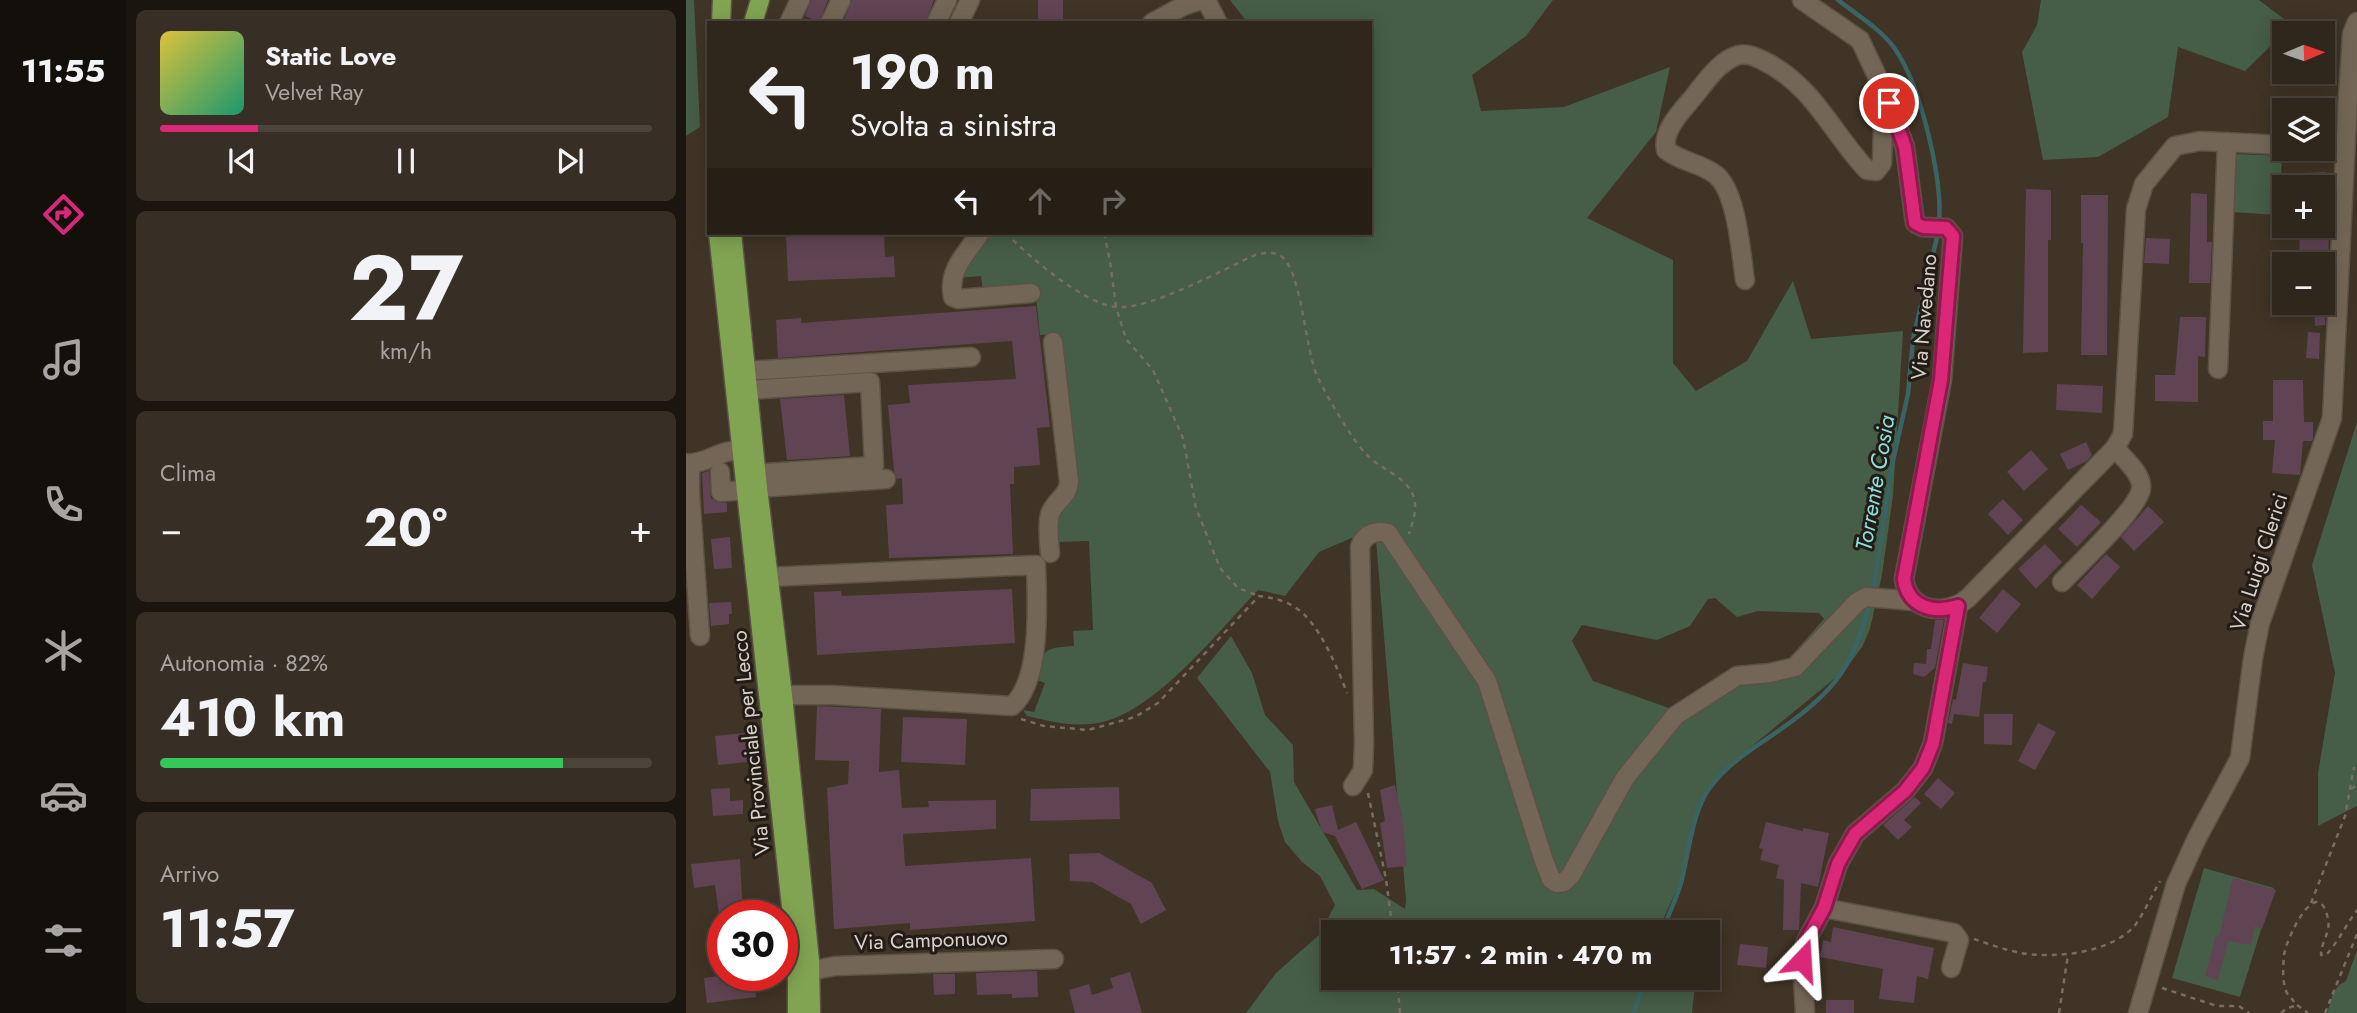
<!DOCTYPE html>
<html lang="it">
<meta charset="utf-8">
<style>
body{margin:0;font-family:Jost,sans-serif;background:#372f25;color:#f1f3f6;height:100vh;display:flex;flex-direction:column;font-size:26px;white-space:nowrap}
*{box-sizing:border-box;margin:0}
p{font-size:23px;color:#a7a5a3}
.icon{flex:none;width:38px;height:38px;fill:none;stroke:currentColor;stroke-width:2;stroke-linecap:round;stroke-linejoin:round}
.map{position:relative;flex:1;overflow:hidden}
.sheet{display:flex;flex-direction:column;gap:10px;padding:10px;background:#1a150f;width:560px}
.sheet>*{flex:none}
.top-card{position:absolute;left:21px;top:21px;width:665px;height:214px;border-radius:0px;box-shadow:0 4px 18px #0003,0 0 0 2px #4a443b;background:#2f271c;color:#f1f3f6;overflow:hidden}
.needle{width:46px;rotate:88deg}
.fabs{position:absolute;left:1586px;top:21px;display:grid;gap:14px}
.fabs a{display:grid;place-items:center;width:63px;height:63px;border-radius:0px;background:#2f271c;box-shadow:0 4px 18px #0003,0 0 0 2px #4a443b;font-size:35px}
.speed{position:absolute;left:21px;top:900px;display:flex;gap:14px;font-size:35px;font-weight:700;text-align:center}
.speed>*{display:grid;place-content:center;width:91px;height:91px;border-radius:50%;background:#2f271c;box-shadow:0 4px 18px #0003,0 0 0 2px #4a443b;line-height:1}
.speed .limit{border:10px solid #d22;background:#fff;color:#111}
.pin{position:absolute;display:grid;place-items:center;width:60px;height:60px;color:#fff;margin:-30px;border:4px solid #fff;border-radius:50%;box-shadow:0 2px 7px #0007}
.me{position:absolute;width:77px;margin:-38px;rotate:20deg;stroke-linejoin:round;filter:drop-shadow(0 0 5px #0008)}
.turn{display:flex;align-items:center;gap:24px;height:147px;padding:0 28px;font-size:32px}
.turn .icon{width:91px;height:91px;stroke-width:2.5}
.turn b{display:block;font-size:49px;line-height:60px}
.lanes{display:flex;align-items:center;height:66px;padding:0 28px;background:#0003;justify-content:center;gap:35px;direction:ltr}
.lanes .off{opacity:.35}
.big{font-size:52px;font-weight:700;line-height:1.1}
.sheet .tile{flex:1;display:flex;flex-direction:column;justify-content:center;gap:10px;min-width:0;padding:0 24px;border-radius:10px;background:#372f25}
.sheet .dial{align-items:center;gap:0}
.dial b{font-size:91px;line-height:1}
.song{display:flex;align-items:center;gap:21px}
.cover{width:84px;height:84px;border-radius:10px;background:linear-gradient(135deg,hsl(50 70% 55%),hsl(160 70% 35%))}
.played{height:7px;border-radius:4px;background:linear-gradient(90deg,#db2777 20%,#4a443b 20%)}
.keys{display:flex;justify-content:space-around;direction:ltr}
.heat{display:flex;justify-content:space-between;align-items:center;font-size:38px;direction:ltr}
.charge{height:10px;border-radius:5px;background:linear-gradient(90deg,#34c759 82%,#4a443b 0)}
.trip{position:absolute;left:635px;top:920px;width:399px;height:70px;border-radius:0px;background:#2f271c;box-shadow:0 4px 18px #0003,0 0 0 2px #4a443b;font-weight:700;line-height:70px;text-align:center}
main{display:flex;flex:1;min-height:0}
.tab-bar{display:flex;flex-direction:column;width:126px;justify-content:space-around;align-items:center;background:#13100b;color:#a7a5a3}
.tab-bar .icon{width:49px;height:49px}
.tab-bar .current{color:#db2777}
.tab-bar b{font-size:32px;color:#f1f3f6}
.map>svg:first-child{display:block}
</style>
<main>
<nav class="tab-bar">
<b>11:55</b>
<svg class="icon current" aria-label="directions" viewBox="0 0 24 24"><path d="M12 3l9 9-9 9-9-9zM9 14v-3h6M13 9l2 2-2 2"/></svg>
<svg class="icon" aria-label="music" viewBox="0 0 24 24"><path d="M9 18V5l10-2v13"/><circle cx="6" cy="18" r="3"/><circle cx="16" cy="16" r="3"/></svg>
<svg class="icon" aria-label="phone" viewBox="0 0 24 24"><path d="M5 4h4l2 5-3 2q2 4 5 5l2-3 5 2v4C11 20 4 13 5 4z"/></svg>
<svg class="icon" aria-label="climate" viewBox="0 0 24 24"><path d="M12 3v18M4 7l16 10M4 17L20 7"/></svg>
<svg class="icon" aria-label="car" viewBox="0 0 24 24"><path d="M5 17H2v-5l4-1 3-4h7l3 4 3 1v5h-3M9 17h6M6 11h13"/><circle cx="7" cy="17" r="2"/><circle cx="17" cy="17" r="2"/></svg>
<svg class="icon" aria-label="filters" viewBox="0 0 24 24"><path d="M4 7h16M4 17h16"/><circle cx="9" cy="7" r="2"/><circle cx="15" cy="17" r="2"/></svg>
</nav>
<section class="sheet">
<div class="tile">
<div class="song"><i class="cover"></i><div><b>Static Love</b><p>Velvet Ray</p></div></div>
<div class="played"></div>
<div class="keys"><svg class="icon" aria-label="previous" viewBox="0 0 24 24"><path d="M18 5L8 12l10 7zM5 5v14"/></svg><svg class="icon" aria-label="pause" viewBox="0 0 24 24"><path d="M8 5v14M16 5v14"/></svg><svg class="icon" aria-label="next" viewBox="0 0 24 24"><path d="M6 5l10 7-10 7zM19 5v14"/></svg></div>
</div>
<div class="tile dial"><b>27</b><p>km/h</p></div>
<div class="tile"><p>Clima</p>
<div class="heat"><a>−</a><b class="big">20°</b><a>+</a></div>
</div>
<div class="tile"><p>Autonomia · 82%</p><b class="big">410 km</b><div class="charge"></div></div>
<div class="tile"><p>Arrivo</p><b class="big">11:57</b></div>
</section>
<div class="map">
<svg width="1671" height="1013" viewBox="0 0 1671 1013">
<rect width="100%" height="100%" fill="#3f3425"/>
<!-- green -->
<g fill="#465d47" fill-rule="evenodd">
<polygon points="0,0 8,0 14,127 0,136"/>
<path d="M544 0H867L840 36 786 75 795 111 878 107 984 67 970 132 901 218 987 260V363L1010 391 1061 361 1107 281 1125 339 1217 331 1207 496 1196 575 1184 629 1176 647 1159 670 1060 751 1028 782 1016 799 1007 825 994 882 971 933H648V978H1012L1009 984 1006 1013H560L590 973 633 935 649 905 634 876 616 862 599 842 592 821 584 772 511 678 545 636 566 673 579 715 607 745 608 782 671 890 688 889 719 909 720 900 689 528 633 552 599 596 572 590C532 631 463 721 404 724 382 726 362 721 341 716L337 710 348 712 359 683 348 679C359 649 356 648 388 646L387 631 407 630 403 541 370 542V524L391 486 373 334 354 335 349 287 297 291 295 276 271 278 300 233H684V23H562ZM1029 598 1051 617 1072 611 1133 613 1138 619 1099 663 1060 666 1047 671 983 708 907 681 886 641 896 625 971 640 1004 626 1022 599Z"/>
<polygon points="1355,0 1573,0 1606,25 1559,71 1492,47 1482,117 1412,157 1357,160 1336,52 1351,25"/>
<polygon points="1549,154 1596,156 1593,215 1545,212"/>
<polygon points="1671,422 1671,806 1632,826 1632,773 1649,673 1626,565"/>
<polygon points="1518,868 1588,888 1554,997 1486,978"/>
<polygon points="1671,950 1671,1013 1641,1013 1647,993 1653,985 1660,981"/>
</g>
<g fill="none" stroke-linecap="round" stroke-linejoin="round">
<!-- stream -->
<g stroke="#3a6464" stroke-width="4.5">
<path d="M1152 0C1171 15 1195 29 1209 49 1235 86 1257 180 1253 224"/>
<polyline points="1187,592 1206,465 1222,394 1227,339 1252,233"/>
<path d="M975 933C982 916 990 900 995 883 1003 853 1006 810 1025 786 1044 761 1070 747 1095 729 1150 691 1168 665 1184 601"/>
<polyline points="948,1013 959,978"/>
</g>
</g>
<!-- building -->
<g fill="#614454">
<polygon points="125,0 142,0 133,23 126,23 128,20 119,16"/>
<polygon points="166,0 248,0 239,23 157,23"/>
<rect x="352" y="0" width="25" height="23"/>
<polygon points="1640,172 1640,187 1615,187 1614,173"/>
<polygon points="1340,189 1365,190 1365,240 1362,240 1362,352 1337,353"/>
<polygon points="1505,193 1521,194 1521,242 1526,242 1524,283 1503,283"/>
<polygon points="1395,195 1422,195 1421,355 1395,355 1397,243 1395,243"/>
<polygon points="1614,226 1643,226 1642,263 1613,262"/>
<polygon points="100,233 198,233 199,257 208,256 209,277 102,281"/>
<polygon points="1460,238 1484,239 1483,264 1458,263"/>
<polygon points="1628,303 1640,303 1639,325 1629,326"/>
<polygon points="350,306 364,427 351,428 354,465 328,467 328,484 324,484 327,554 203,558 200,505 217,504 216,478 211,479 208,471 202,405 224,403 222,385 330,379 326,341 92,358 90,320 115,318 115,323"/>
<polygon points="1494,317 1520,317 1519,357 1512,356 1512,402 1469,401 1469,375 1489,375"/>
<polygon points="1622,332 1634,333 1633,359 1620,358"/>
<polygon points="1587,380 1617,380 1618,422 1627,422 1627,438 1626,441 1617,441 1614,475 1586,473 1589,440 1577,440 1577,421 1587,421"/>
<polygon points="1371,384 1417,386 1416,413 1370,410"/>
<polygon points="158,395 164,456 101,460 94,399"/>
<polygon points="1400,442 1406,455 1401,461 1382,470 1374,454"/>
<polygon points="1345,450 1362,469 1338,491 1321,472"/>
<polygon points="23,471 25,498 31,502 41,503 41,512 18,514 16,473"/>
<polygon points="1317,499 1337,520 1322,535 1302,514"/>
<polygon points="1395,505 1415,522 1391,547 1372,529"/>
<polygon points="1462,506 1478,522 1448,551 1435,537"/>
<polygon points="44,537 46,568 28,569 25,539"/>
<polygon points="1359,544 1376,562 1350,589 1332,569"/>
<polygon points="1420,554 1434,567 1406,599 1391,585"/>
<polygon points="326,589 329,643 131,655 128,592 155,591 156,596"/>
<polygon points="1317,589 1335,604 1311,633 1293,618"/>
<polygon points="45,602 46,614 43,614 43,624 25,626 23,603"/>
<polygon points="1249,620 1258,620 1249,668 1238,677 1227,674 1228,663 1240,664 1241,649 1245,649"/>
<polygon points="1277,663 1302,667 1300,682 1297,682 1293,717 1268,714 1266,724 1262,723 1267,699 1270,700"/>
<polygon points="131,706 195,709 193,772 213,770 216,808 243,807 242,801 310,800 310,829 217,834 219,866 345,858 349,921 224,930 224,923 148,929 141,788 162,784 163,761 129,760"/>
<polygon points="1298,714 1327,714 1326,745 1298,744"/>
<polygon points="217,717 281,719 279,765 215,762"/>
<polygon points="1352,723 1370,732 1349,770 1332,761"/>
<polygon points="68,732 71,761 32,765 29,736"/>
<polygon points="1252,778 1269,793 1255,809 1238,794"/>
<polygon points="709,785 716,817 721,866 701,868 694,823 699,821 694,790"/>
<polygon points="433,787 434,819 344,821 345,789"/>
<polygon points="44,788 44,801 57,800 57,814 27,816 25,789"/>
<polygon points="1229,797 1235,803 1218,820 1226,827 1212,840 1197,825"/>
<polygon points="646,805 652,830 670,822 698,880 676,889 649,836 636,832 629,809"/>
<polygon points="1080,822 1117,831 1117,828 1143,833 1132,887 1115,883 1113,930 1097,930 1098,880 1090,878 1093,865 1074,860 1077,849 1073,848"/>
<polygon points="413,853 466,883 480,910 455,924 445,904 406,882 384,881 383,854"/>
<polygon points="54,859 57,915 33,915 29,885 8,888 5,864"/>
<polygon points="1547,878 1590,890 1576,929 1569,926 1565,945 1542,941 1532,980 1519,976 1530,936 1533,937"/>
<polygon points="1147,927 1248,948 1242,979 1231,976 1228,1003 1193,999 1197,969 1134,957 1137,940 1145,942"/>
<polygon points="1054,944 1082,947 1080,968 1051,965"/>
<polygon points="351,971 352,997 326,998 326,994 291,995 290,973"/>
<polygon points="444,972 456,1013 389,1013 383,990 403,984 406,995 427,988 424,978"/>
<polygon points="247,974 269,974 269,994 248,995"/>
<polygon points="39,975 67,975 70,997 21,1003 18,978"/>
<rect x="1140" y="1000" width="28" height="13"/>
</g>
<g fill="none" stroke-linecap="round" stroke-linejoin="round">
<!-- minor casing -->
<g stroke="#5b5245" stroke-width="21">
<g id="minor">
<polyline points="517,0 521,2 532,23"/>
<path d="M1116 0 1174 40 1199 93 1219 147 1229 223 1237 227 1260 228 1267 236 1256 380 1218 579C1223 612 1259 617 1282 598L1429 448 1437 434 1450 209 1458 184 1489 146 1514 141 1598 145"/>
<polyline points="103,23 114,0"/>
<polyline points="144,23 155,0"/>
<polyline points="250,23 261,0"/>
<polyline points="273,23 284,0"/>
<polyline points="466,23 497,6 515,0"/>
<polyline points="1636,147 1659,149"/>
<path d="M294 233C280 254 261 271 267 297L272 299 345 293"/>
<path d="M1059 280C1055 254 1051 192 1030 175 1015 163 995 162 980 150 976 129 997 110 1009 95 1020 81 1034 60 1053 55 1062 53 1070 57 1078 61 1128 86 1145 132 1181 170L1190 171 1196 163 1197 123 1203 103"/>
<polyline points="52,360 53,368 59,371 285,357"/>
<polyline points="1532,369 1541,142"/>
<polyline points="61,390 184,382 188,466 80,473 81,487"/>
<path d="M0 463C21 466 40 443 61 454L62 462"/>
<polyline points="4,464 4,493 14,636"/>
<polyline points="34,472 35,492 59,490"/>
<polyline points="71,488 200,479"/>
<path d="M364 553C363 541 361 526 364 514 369 500 383 496 383 481L367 342"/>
<path d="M74 566 75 572 82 577 350 565C351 602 356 680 326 706L146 695H97L89 686"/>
<path d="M1376 582C1392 565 1452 509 1455 489 1457 474 1438 459 1429 448"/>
<path d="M667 786 677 770 678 743 674 547C678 534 689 530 702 533L801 681 858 861 865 879 871 883 878 882 885 875 939 778 989 716 1051 676 1084 673 1109 667 1171 602 1180 597 1228 601"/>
<polyline points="1138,908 1268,933 1273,940 1265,968"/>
<polyline points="117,961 118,968 124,971 149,966 368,959"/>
<polyline points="1119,1013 1116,960 1120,941 1138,908 1152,864 1169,834 1219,791 1237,768 1247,743 1272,606"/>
<polyline points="1452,1013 1490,884 1511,838 1554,758 1567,658 1574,623 1646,418 1662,97 1666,34 1671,22"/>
</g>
</g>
<!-- major casing -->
<g stroke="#5b5245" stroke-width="21">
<g id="major">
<polyline points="35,23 36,0"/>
<polyline points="67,23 74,0"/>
<polyline points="32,233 111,962 111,1013"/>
<polyline points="46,233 72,488 97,695 124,961 125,1013"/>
</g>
</g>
<!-- path -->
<g stroke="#776e61" stroke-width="2.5" stroke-dasharray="5 5" stroke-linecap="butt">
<path d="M320 233C342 256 398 304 430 307 464 310 536 270 569 255 579 253 587 251 595 256 616 270 619 352 632 378 642 398 666 440 681 455 693 468 718 476 726 493 733 507 727 520 723 534"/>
<polyline points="418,233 424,261 430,307 440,339 467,370 497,438 510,508 534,568 552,588 573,596"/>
<path d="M335 719 358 726 402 730 449 717 472 703 573 596C587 598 598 600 610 608 632 621 652 669 661 693"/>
<polyline points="1665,789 1671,785"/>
<polyline points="682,793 700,879 707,933"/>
<polyline points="1625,903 1659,816 1668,767"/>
<path d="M1288 939C1303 944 1319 950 1335 953 1369 959 1427 953 1450 924 1459 911 1466 895 1474 881"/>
<polyline points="711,978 714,1013"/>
<polyline points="1476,988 1531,1006 1553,1006 1563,1013"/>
<polyline points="1611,1005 1622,1013"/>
<polyline points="1373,1013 1382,955"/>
<path d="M1595 1013 1601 1008 1609 1006C1608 999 1605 999 1601 993 1596 983 1597 966 1598 955 1600 939 1632 871 1642 919 1645 932 1635 942 1635 955H1640C1652 942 1660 925 1671 910"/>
<polyline points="1639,1013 1671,934"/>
</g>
<!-- minor -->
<use href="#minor" stroke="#736656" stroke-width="18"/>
<!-- major -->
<use href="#major" stroke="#81a452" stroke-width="18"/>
</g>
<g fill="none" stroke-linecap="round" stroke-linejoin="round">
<!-- route casing -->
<g stroke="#8e194d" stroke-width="18">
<path id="route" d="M1116 960 1120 941 1138 908 1152 864 1169 834 1219 791 1237 768 1247 743 1272 606C1247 614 1222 607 1218 579L1255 380 1267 236 1260 228 1237 227 1229 223 1219 147 1203 103"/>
</g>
<!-- route -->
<use href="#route" stroke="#db2777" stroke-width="12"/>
</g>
<g text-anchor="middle" stroke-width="6" stroke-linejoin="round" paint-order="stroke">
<!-- street labels -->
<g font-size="21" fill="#d8d1c8" stroke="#221c16">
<text transform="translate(1238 317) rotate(-85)" y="7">Via Navedano</text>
<text transform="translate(1573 562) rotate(-72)" y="7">Via Luigi Clerici</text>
<text transform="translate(65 743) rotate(-96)" y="7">Via Provinciale per Lecco</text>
<text transform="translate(245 940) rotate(-2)" y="7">Via Camponuovo</text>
</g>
<!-- water labels -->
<g font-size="23" font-style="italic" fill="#8fdddd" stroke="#221c16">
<text transform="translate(1189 483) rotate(-80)" y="8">Torrente Cosia</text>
</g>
</g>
</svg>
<div class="fabs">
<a><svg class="needle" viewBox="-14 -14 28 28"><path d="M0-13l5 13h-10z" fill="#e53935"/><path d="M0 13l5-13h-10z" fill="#a7a5a3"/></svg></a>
<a><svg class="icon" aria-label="layers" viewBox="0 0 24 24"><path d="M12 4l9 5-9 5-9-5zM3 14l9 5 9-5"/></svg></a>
<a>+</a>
<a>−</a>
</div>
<div class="speed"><div class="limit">30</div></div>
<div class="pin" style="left:1203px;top:103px;background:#d93025"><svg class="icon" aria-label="arrive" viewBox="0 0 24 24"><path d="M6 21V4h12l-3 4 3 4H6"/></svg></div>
<svg class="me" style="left:1116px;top:960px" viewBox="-20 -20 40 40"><path d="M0-17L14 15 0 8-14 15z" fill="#db2777" stroke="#fff" stroke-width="4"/></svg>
<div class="trip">11:57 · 2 min · 470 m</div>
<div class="top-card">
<div class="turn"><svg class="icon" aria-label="left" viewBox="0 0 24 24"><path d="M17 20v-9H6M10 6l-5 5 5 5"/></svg><div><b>190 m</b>Svolta a sinistra</div></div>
<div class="lanes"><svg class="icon" aria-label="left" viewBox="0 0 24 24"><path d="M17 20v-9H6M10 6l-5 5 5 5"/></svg><svg class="icon off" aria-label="ahead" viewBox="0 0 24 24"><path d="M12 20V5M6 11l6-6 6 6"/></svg><svg class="icon off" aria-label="right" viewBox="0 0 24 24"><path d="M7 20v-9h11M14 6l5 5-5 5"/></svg></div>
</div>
</div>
</main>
